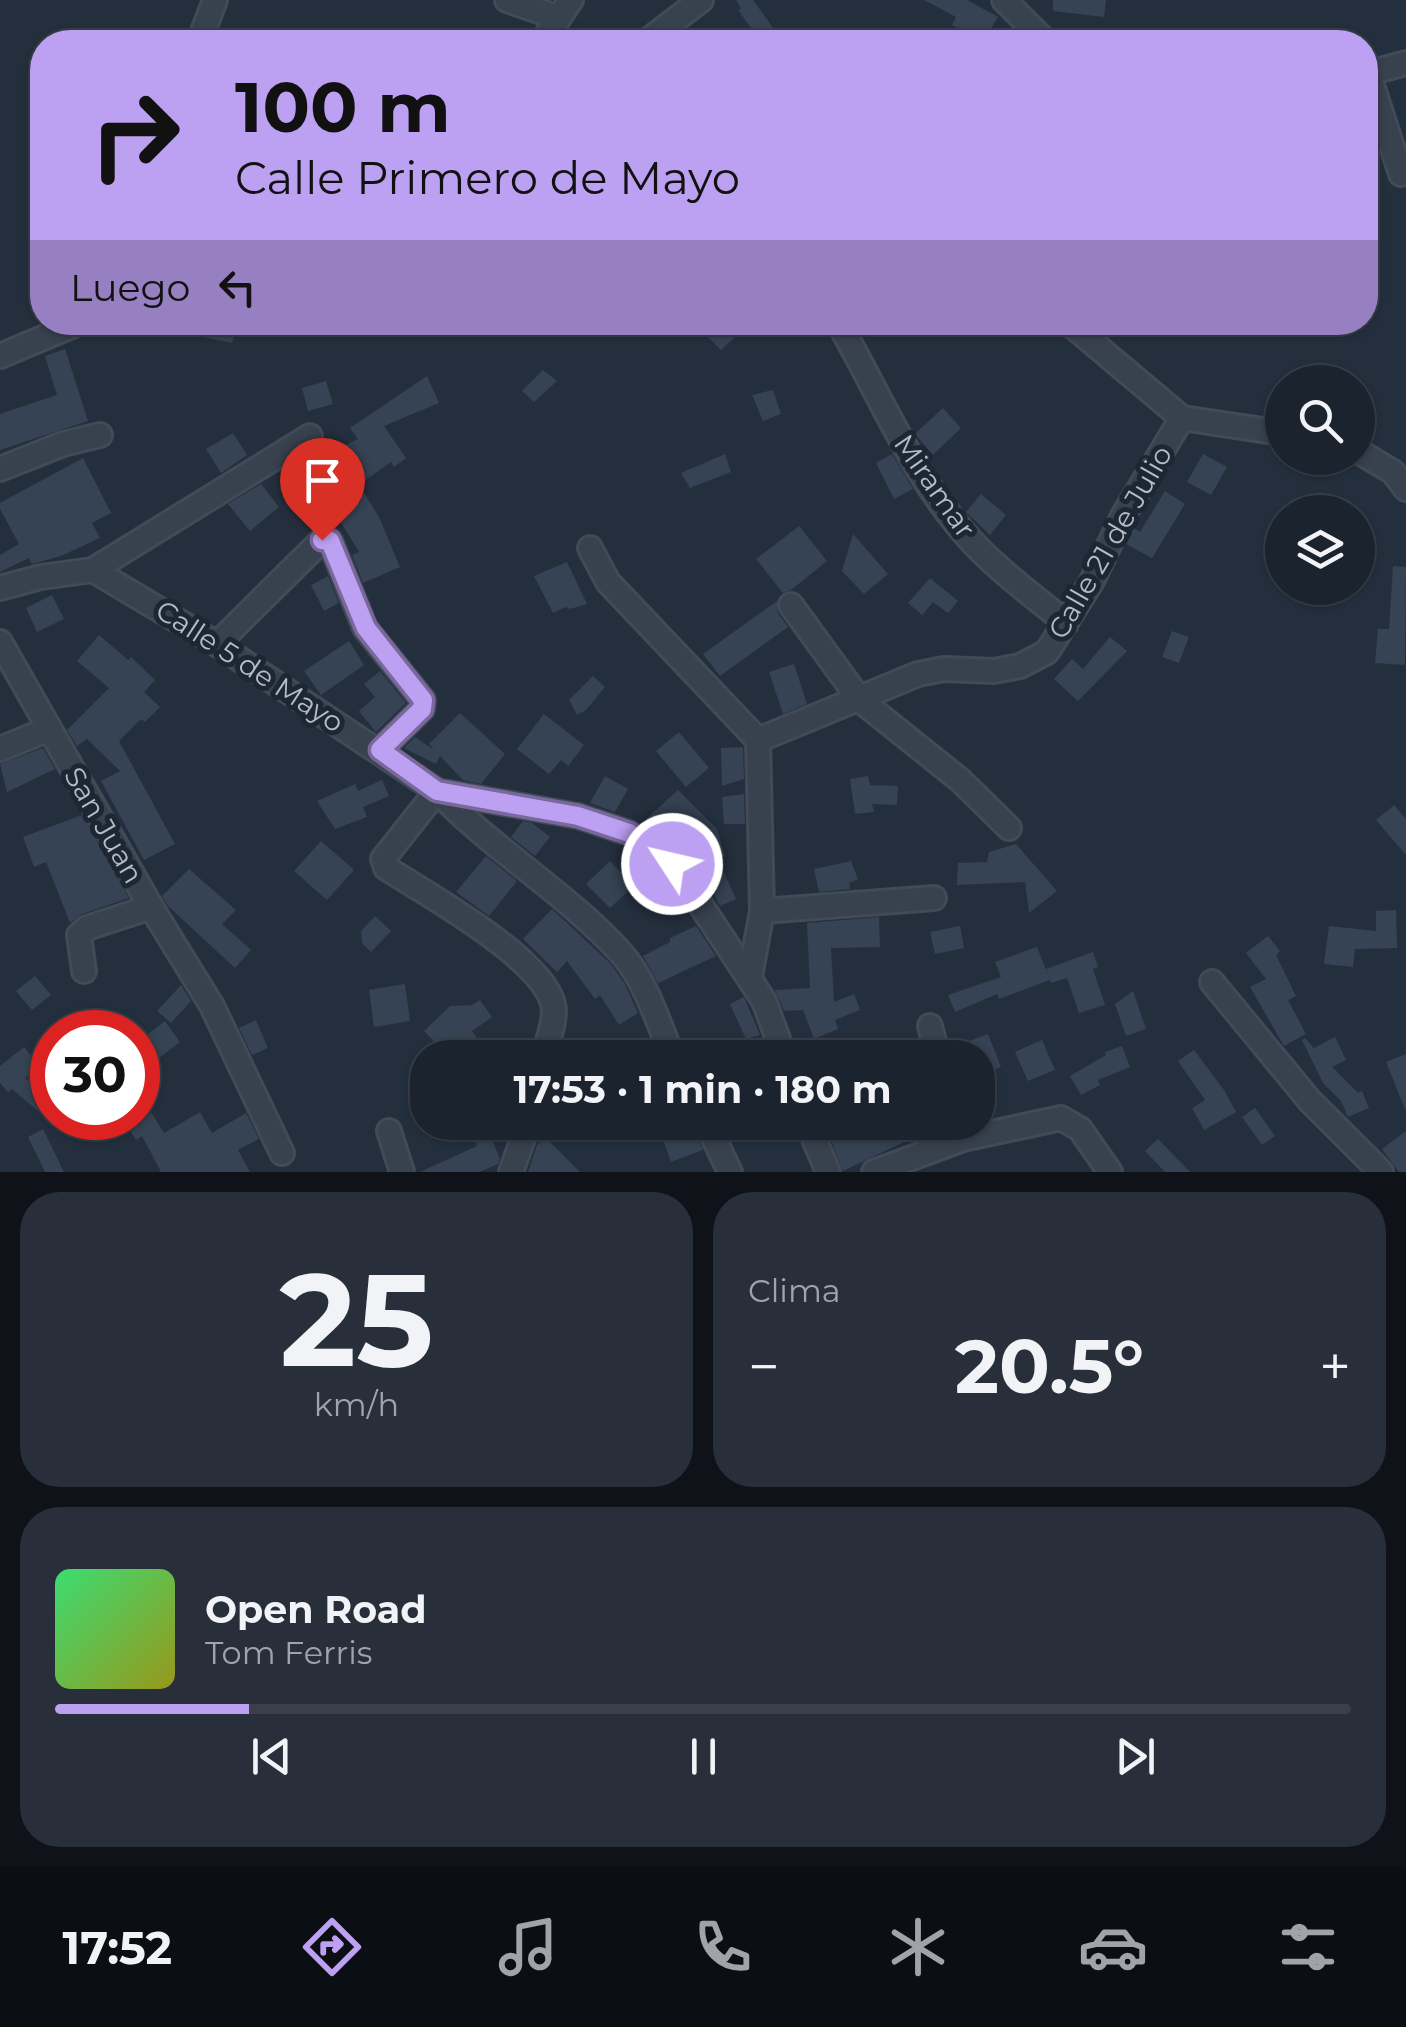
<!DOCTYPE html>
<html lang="es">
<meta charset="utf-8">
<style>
body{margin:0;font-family:Montserrat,sans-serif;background:#282f3a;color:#f1f3f6;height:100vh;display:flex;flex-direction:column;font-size:38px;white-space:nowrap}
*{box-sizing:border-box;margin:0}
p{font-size:32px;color:#a0a4aa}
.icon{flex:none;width:55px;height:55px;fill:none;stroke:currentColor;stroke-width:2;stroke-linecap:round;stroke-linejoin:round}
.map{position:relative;height:1172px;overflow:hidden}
.details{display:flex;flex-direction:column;gap:20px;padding:20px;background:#0f1319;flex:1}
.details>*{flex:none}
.top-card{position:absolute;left:30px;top:30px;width:1348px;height:305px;border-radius:40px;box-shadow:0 2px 8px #0004,0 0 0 2px #39404a;background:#bca0f2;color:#111;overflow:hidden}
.buttons{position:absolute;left:1265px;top:365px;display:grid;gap:20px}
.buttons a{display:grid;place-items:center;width:110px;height:110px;border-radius:50%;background:#1b232e;box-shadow:0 2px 8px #0004,0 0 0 2px #39404a;font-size:50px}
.speed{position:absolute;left:30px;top:1010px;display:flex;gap:20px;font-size:50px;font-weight:700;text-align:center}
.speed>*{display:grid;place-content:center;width:130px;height:130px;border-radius:50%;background:#1b232e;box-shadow:0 2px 8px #0004,0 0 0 2px #39404a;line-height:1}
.speed .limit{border:15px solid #d22;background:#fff;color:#111}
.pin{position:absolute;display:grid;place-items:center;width:85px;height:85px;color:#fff;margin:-102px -42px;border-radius:50% 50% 50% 0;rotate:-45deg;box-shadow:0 0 10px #0007}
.pin .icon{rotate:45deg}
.me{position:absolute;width:110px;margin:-55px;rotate:305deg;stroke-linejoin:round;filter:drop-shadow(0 0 8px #0008)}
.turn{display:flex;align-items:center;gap:35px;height:210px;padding:0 40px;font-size:45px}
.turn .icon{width:130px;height:130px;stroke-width:2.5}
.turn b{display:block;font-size:70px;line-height:85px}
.then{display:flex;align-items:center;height:95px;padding:0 40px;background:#0003;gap:20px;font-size:38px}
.big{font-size:75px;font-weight:700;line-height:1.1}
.details .widget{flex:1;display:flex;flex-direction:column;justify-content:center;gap:15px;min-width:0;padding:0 35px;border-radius:40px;background:#282f3a}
.details .dial{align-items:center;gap:0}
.dial b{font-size:130px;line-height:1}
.song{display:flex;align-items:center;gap:30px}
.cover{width:120px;height:120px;border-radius:15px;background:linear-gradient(135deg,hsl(140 70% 55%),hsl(60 70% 35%))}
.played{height:10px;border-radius:5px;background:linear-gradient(90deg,#bca0f2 15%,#39404a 15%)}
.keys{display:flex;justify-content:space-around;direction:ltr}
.heat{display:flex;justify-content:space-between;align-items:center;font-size:55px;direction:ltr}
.details .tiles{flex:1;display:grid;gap:20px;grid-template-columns:1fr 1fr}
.widget:last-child{grid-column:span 2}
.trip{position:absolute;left:410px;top:1040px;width:585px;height:100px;border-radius:40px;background:#1b232e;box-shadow:0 2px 8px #0004,0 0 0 2px #39404a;font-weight:700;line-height:100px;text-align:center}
.tab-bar{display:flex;height:160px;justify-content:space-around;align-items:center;background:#0b0e12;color:#a0a4aa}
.tab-bar .icon{width:70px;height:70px}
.tab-bar .on{color:#bca0f2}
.tab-bar b{font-size:45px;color:#f1f3f6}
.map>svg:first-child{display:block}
</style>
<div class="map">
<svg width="1406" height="1172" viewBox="0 0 1406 1172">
<rect width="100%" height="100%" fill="#242f3e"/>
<!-- building -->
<g fill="#364354">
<polygon points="736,0 753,0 776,32 761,42 738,10 741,9"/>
<polygon points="924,0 967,0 998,17 983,42 952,25 956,17"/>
<polygon points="1053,0 1106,0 1104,17 1053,11"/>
<polygon points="171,322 237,322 232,343 170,330"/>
<polygon points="711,322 734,322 742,331 721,350 702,331"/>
<polygon points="65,349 88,421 0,450 0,414 57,395 45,356"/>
<polygon points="543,370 557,381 534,402 522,391"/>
<polygon points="427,376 439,403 384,426 406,458 394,467 391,462 359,485 379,517 400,567 363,583 352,555 359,552 329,503 339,497 320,458 358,439 350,428"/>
<polygon points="326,381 333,404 308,411 302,388"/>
<polygon points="773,390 781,414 763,421 752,395"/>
<polygon points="943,408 961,428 933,455 915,434"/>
<polygon points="233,433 247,455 221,473 206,449"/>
<polygon points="725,454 731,472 690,488 681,473"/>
<polygon points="892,454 913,489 894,499 876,463"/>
<polygon points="1203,454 1227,467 1211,495 1187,482"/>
<polygon points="83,458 111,513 92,523 100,538 61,556 32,564 29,558 0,572 0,555 19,544 0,509 0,503"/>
<polygon points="261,484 279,507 250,531 228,504"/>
<polygon points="1165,491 1185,504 1152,558 1126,544 1134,528 1140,532"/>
<polygon points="981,494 1006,515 990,535 966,512"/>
<polygon points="799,526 827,561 791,590 783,593 756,559"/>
<polygon points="853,534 888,574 864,594 842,571"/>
<polygon points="567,562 587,604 570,609 566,607 553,613 534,576"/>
<polygon points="1393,566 1406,567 1405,665 1375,663 1378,629 1389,629"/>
<polygon points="328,576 339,603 324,611 311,585"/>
<polygon points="930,578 958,601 948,613 933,602 922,615 908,603"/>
<polygon points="52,595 64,619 37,632 26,608"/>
<polygon points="777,601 778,613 788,627 720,676 703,654"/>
<polygon points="1172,631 1189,637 1179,663 1162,657"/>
<polygon points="99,635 128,660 131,657 155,680 144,692 160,707 145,722 141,719 119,741 175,844 144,860 101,781 120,771 87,739 77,746 67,730 109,688 77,661"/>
<polygon points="1110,637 1127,651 1078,701 1054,679 1072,659 1083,669"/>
<polygon points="349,641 364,665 321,695 304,671"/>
<polygon points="794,664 807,704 783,714 769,672"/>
<polygon points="380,671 406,703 376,732 359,711 375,697 364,684"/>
<polygon points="593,676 605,687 586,710 577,715 569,700"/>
<polygon points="460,713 505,754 481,784 463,780 440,756 436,764 404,748 415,737 434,750 429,744"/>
<polygon points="544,714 584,745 568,766 561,760 549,774 517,749"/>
<polygon points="679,732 709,768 686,787 656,751"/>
<polygon points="743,747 744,779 722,786 721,748"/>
<polygon points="43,748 55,769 7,792 0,764"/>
<polygon points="605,776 628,789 615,812 590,803"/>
<polygon points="868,776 870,785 898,786 897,805 872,804 874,812 855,814 850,779"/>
<polygon points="382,780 389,796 363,807 367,817 335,829 317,801 355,784 358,791"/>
<polygon points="678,790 717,829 725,856 717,858 736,899 720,906 698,867 695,869 675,842 672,844 655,832 646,819"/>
<polygon points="744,794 745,824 724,824 722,797"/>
<polygon points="1394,805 1406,819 1406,855 1376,820"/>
<polygon points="82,815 129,898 82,914 70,923 46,862 34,867 23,837"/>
<polygon points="523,821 532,823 550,837 535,856 511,837"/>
<polygon points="321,841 354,870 327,900 294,871"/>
<polygon points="1016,844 1057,891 1029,913 1025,882 957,885 958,863 987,862 989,852"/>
<polygon points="486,856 517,881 489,916 456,892"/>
<polygon points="610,861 634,886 610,908 586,884"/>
<polygon points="851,861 858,879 849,883 850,889 819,892 814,869"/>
<polygon points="189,869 236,910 222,924 251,950 235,968 168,906 162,896"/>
<polygon points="552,909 611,964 625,984 638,1013 619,1025 600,995 595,999 567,961 557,972 523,939"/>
<polygon points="1396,910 1397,948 1355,949 1353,967 1324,964 1329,926 1376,931 1376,911"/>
<polygon points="375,916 391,931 371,952 362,943 361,931"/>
<polygon points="879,917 880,947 831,948 834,1002 854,994 860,1010 835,1020 838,1029 814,1039 803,1010 784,1011 775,990 810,988 807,923"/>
<polygon points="696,926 716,956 658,983 643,956 670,942 670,938"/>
<polygon points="960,926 964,948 935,954 930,932"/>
<polygon points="1268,936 1280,951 1276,955 1296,996 1288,1000 1306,1034 1284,1046 1250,987 1266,979 1246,953"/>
<polygon points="1037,947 1050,980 999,999 997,994 955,1012 948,995 1001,977 995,962"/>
<polygon points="1093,952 1098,967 1093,969 1105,1005 1079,1013 1067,978 1051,983 1046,969"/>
<polygon points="35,976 51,995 32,1010 16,991"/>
<polygon points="405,984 410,1021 374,1027 369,990"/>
<polygon points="181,985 191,1001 171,1023 157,1011"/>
<polygon points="1133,991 1146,1029 1126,1036 1115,1004"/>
<polygon points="744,997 760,1035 746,1039 730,1004"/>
<polygon points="480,1000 492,1017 472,1031 485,1050 473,1058 450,1058 424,1031 450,1006 472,1005"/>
<polygon points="256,1020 268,1048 252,1055 239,1028"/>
<polygon points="165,1021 180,1042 138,1074 138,1046 150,1040 146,1036"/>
<polygon points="988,1034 1001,1067 978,1077 978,1058 970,1058 964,1043"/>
<polygon points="1335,1037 1346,1060 1332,1067 1358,1093 1362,1091 1369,1108 1348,1117 1341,1101 1323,1083 1302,1040 1305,1038 1314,1048"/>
<polygon points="1042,1040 1055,1070 1028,1081 1015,1052"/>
<polygon points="1122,1046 1130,1067 1098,1080 1100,1085 1081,1095 1070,1076 1106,1055 1105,1052"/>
<polygon points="24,1047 39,1066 25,1078 52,1100 52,1123 12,1089 8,1092 0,1083 0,1066"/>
<polygon points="1194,1050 1224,1090 1236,1112 1204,1130 1192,1108 1205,1100 1178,1061"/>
<polygon points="1406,1054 1406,1108 1405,1109 1386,1062"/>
<polygon points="138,1091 164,1133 200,1112 212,1133 246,1113 259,1139 238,1150 250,1172 161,1172 142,1136 136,1140 122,1118 138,1118"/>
<polygon points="1255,1108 1275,1136 1262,1145 1242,1117"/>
<polygon points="657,1122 691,1122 703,1150 671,1162"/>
<polygon points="845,1122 895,1122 904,1142 843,1171 831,1140 849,1132"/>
<polygon points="43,1129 64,1172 45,1172 28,1137"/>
<polygon points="488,1130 500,1159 498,1164 479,1172 420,1172 477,1146 473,1135"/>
<polygon points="1406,1131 1406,1172 1399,1172 1382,1149"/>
<polygon points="545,1137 580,1172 528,1172 537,1145"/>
<polygon points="1158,1139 1190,1172 1165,1172 1145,1151"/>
</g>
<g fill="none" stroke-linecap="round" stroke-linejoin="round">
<!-- minor casing -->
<g stroke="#414a57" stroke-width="28">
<g id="minor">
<polyline points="507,0 559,18"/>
<polyline points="1004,0 1046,42"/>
<polyline points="210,42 204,29 215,0"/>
<polyline points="542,42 571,0"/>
<polyline points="646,42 701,0"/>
<polyline points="1368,73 1401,174"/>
<polyline points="1365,74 1406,63"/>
<path d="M838 322C882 398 915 483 977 547 1004 575 1036 598 1066 623"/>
<polyline points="1068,322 1182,418"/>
<polyline points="0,356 81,322"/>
<polyline points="1358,451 1393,472 1406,489"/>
<polyline points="0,469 63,444 100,435"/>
<polyline points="590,548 608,582 758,740"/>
<polyline points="93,570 310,436"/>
<polyline points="0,588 41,577 93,570 217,644 437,791 578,816 629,833 673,863 764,1001 785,1058"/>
<polyline points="791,605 860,700 960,780 1009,828"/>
<polyline points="0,642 151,907 212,1006 282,1153"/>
<polyline points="217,644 322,540 330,541 365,628 423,700 422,709 380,750"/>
<polyline points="0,749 49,729"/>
<polyline points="762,911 934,898"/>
<polyline points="84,971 79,935 87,928 151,907"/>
<polyline points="750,977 762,911 758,740 918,674 944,669 994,671 1020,666 1047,652 1092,581 1123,516 1182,418 1282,433"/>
<polyline points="1212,982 1310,1101 1381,1172"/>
<polyline points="930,1026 938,1058"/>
<path d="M543 1058C547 1042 557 1019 553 1004 542 958 427 894 386 868L383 859 437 791C493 850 567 893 622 954 646 981 659 1025 673 1058"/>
<polyline points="706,1122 730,1172"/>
<polyline points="807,1122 828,1172"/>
<polyline points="389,1131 402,1172"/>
<polyline points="511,1172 529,1122"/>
<polyline points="874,1172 963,1139 1061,1118 1080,1129 1110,1172"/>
</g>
</g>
<!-- minor -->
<use href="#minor" stroke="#38414e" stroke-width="22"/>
</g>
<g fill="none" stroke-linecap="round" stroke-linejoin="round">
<!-- route casing -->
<g stroke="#7a689d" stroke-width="25">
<polyline id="route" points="322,540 330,541 366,628 423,700 422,709 380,750 437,791 578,816 629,833 672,864"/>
</g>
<!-- route -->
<use href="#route" stroke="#bca0f2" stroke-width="18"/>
</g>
<g text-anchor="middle" stroke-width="10" stroke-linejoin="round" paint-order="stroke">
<!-- street labels -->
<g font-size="28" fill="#b4bcc9" stroke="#1d2633">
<text transform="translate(935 486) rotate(55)" y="10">Miramar</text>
<text transform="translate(1110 542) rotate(-60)" y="10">Calle 21 de Julio</text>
<text transform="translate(250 666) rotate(33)" y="10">Calle 5 de Mayo</text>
<text transform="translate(104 825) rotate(60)" y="10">San Juan</text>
</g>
</g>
</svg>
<div class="buttons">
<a><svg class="icon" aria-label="search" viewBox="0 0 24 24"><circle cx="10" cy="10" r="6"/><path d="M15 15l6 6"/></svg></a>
<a><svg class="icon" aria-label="layers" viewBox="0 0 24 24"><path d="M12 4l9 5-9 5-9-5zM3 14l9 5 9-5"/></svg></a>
</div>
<div class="speed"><div class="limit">30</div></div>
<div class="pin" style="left:322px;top:540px;background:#d93025"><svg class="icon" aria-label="arrive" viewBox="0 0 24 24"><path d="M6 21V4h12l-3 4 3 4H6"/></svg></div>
<svg class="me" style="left:672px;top:864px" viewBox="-20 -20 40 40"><circle r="17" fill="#bca0f2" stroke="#fff" stroke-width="3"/><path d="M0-11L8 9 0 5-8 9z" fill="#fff"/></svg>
<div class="trip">17:53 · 1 min · 180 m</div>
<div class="top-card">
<div class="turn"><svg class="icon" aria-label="right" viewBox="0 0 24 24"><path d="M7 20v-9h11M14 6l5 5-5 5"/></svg><div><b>100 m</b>Calle Primero de Mayo</div></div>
<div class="then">Luego<svg class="icon" aria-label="left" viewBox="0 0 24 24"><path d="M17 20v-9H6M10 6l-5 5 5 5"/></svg></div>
</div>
</div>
<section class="details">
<div class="tiles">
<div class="widget dial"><b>25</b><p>km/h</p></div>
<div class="widget"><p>Clima</p>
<div class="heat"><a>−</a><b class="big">20.5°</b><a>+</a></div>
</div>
<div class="widget">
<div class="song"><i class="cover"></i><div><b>Open Road</b><p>Tom Ferris</p></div></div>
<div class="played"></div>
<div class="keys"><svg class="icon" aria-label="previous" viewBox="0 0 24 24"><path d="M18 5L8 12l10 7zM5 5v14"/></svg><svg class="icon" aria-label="pause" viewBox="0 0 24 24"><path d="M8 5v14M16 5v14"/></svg><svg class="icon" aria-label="next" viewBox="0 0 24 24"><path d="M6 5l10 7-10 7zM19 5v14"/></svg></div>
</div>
</div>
</section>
<nav class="tab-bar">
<b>17:52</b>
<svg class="icon on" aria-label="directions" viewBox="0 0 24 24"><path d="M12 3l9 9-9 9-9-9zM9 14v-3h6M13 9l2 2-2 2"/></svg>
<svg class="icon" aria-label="music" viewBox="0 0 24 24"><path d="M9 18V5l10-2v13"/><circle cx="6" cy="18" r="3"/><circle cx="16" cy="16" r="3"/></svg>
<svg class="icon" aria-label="phone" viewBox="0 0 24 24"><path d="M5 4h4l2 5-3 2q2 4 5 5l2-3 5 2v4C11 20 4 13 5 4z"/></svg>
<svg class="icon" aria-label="climate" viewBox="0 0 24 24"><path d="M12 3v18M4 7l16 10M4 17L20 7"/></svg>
<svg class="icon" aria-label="car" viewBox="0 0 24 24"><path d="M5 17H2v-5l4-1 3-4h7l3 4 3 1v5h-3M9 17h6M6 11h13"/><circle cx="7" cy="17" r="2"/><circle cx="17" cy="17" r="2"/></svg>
<svg class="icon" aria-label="filters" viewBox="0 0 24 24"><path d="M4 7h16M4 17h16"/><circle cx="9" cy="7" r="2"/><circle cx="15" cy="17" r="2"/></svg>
</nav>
